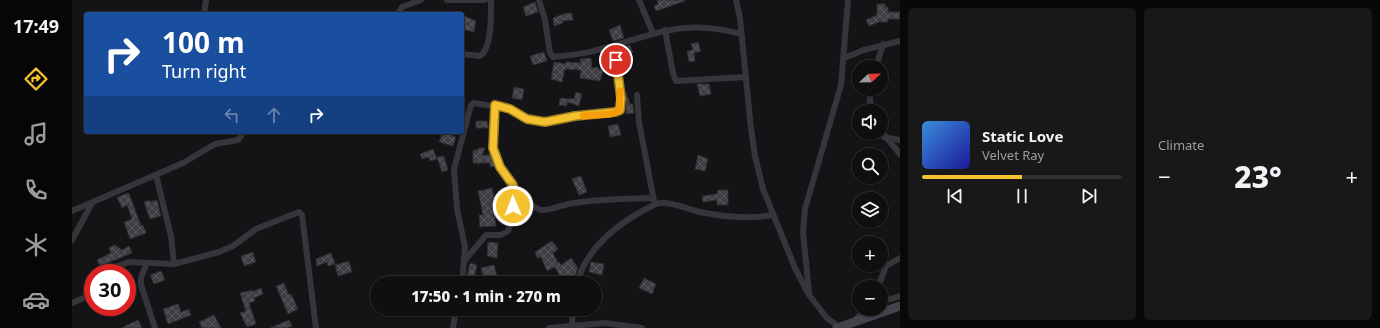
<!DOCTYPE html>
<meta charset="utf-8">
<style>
body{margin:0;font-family:"Noto Sans",sans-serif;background:#181819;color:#f1f3f6;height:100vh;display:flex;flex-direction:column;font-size:15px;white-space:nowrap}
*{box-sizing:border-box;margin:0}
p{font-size:13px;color:#9b9c9f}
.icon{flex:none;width:22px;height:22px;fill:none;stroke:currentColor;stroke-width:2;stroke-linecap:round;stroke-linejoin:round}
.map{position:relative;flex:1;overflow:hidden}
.drawer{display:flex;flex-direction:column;gap:8px;padding:8px;background:#080809;width:480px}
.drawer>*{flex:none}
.top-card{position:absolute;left:12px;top:12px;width:380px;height:122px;border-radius:4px;box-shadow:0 1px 3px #0004,0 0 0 1px #2f2f30;background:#1a4fa0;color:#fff;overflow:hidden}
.needle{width:26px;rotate:68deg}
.tools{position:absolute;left:780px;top:60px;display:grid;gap:8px}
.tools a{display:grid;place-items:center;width:36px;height:36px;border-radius:50%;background:#0f0f10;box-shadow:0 1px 3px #0004,0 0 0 1px #2f2f30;font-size:20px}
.speed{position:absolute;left:12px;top:264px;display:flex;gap:8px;font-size:20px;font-weight:700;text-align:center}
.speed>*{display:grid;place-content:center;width:52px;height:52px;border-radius:50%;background:#0f0f10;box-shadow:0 1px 3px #0004,0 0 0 1px #2f2f30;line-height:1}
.speed .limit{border:6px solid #d22;background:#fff;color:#111}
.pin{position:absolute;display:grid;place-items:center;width:34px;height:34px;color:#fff;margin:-17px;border:2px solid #fff;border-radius:50%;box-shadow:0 1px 4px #0007}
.me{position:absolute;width:44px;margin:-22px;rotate:359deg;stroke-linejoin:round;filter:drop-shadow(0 0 3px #0008)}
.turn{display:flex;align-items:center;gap:14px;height:84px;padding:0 12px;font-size:18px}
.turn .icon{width:52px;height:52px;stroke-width:2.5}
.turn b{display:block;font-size:28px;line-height:34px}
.lanes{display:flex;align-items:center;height:38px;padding:0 12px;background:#0003;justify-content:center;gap:20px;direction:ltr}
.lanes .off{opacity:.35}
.big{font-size:30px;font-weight:800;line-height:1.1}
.drawer .card{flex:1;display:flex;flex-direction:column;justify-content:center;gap:6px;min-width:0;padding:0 14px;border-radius:6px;background:#181819}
.song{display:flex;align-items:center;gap:12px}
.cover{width:48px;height:48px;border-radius:6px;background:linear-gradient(135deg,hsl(210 70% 55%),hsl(240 70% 35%))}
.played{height:4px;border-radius:2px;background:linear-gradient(90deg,#f3c22e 50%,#2f2f30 50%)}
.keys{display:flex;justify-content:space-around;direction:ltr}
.heat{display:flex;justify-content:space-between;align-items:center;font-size:22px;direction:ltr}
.drawer .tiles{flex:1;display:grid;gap:8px;grid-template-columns:repeat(2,1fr)}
.trip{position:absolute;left:298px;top:276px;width:232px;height:40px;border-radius:20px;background:#0f0f10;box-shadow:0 1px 3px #0004,0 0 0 1px #2f2f30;font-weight:800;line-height:40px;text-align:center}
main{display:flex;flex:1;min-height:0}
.tab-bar{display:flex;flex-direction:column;width:72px;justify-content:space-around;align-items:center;background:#060606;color:#9b9c9f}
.tab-bar .icon{width:28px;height:28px}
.tab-bar .active{color:#f3c22e}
.tab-bar b{font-size:18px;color:#f1f3f6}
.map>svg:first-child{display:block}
</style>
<main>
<nav class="tab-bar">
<b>17:49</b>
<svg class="icon active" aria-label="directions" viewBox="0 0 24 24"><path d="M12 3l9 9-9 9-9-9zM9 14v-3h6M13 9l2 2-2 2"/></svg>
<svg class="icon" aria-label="music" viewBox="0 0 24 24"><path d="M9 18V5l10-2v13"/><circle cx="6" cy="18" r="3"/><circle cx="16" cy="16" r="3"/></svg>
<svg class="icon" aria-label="phone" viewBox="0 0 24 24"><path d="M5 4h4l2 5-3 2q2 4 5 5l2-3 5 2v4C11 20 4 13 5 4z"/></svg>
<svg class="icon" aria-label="climate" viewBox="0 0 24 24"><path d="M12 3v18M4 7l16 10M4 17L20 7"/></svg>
<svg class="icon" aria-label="car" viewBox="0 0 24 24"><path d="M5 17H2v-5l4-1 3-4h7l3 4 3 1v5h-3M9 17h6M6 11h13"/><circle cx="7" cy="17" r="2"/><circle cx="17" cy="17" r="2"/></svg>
</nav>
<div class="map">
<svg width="828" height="328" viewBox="0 0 828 328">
<defs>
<pattern id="building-cross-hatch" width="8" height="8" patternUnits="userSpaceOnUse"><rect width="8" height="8" fill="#3e3e43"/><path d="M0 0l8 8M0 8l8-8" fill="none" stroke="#57575c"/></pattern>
</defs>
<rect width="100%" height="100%" fill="#141416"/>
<!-- building -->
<g fill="url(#building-cross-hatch)" stroke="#2e2e32">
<polygon points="585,0 613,0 613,1 584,11 582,6 586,4"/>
<polygon points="463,2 466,12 454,16 451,7"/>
<polygon points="805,4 813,4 813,7 816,7 816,12 828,12 828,19 816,19 816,22 807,22 797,26 794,20 805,15"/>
<polygon points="500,13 501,20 490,21 491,23 482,26 481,18 491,14"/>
<polygon points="392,16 404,21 402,32 390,29 390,17"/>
<polygon points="548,25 552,38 541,41 537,30"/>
<polygon points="626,42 629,51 622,53 623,61 617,62 615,51 621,50 619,44"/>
<polygon points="558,45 561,53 549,57 546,49"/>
<polygon points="472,52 475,61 461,65 458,56"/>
<polygon points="519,58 520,68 526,67 526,69 532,69 528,81 508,78 509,70 493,69 490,82 479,79 482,62 494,64 494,62 509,63 508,59"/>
<polygon points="625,84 637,84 639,94 628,96"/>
<polygon points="442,87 452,89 450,100 440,98"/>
<polygon points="504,92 510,94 507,106 495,102 495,106 487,105 488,98 502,99"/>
<polygon points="554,92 558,104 561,104 562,113 554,114"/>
<polygon points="404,121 415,121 417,128 404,128"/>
<polygon points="546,124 549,135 538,137 536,126"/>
<polygon points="371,132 384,137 381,146 367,142"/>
<polygon points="406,148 413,148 410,156 419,154 423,166 418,167 418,163 407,163 406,165 406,163 401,163 401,150 406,150"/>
<polygon points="361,149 365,159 358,161 357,157 350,159 348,154"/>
<polygon points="626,155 636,159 633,171 623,169"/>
<polygon points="372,156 376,170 370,172 365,157"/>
<polygon points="509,176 515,192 507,195 500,179"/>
<polygon points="420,188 424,205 421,205 424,226 408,227 407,215 411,215 406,191"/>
<polygon points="646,190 656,190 656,205 645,205 645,200 631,202 630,196 645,194"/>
<polygon points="57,193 69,226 71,225 74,233 58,239 52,222 60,219 55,205 50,208 45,197"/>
<polygon points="78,200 78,202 85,200 89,216 78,219 72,202"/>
<polygon points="480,241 486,249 481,253 486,263 487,262 489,265 499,258 506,268 503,275 497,280 499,283 492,283 483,267 475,271 469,257 465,258 463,252"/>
<polygon points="416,242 426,243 425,258 415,256"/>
<polygon points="43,245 50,250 57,246 60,253 28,266 25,260 39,253 37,248"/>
<polygon points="181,252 184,262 172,266 169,256"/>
<polygon points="259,253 263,264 256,266 255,262 245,266 244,259"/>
<polygon points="277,261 280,272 266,276 263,265"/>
<polygon points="519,262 532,264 530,275 517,272"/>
<polygon points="398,263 405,265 401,283 395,283 397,277 395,276"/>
<polygon points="422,265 426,280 412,282 409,268"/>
<polygon points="89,271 93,280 82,284 78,275"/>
<polygon points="572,278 584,284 580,294 567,288"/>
<polygon points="212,283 217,295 219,294 226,309 216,314 204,286"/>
<polygon points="189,288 191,294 182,298 183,301 177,303 184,324 175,327 168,313 174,311 168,293 180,290 180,292"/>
<polygon points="106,304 109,312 117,309 119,315 96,324 91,309"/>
<polygon points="142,315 149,328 130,328 127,322"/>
<polygon points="66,320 70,328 49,328"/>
<polygon points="217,320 220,326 214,328 198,328"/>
</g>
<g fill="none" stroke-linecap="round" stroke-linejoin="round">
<!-- street -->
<g stroke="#35353b" stroke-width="6">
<polyline points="375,0 413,0"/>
<path d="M467 0 473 20 478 53 481 57C494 55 509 55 521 51 579 37 607 17 669 34"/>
<polyline points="567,0 581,33"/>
<polyline points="664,0 668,18 679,129 683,156 691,189 723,268 737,295 755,318 767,327"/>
<polyline points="132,14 134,0"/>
<polyline points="326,14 330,7 349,0"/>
<polyline points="593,30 601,73 604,81 674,77"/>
<path d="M390 54 408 56C420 49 419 14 419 0"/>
<polyline points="772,58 792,50 828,41"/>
<polyline points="804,67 811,44"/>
<polyline points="797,89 799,111"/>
<polyline points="565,95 567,122 582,201"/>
<path d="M423 105C418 146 421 164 450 194 455 199 461 209 469 210 478 211 492 204 502 203 528 199 555 199 581 198"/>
<polyline points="809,131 828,154"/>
<polyline points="812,137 828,140"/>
<polyline points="84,175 99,236 102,264"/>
<polyline points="0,211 111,163 143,144 166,140 172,132"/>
<polyline points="0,240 20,203"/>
<polyline points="393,260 414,235 429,235 436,231 441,218 441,185"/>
<polyline points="75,263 69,277 69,285 83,328"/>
<polyline points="40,273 43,267 57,262 102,264 147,252 161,246 184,229 227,212 230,215 244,328"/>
<path d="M390 283 393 247 385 209 382 169 399 105 402 103 438 109 455 119 473 122 503 117 543 112 548 109C552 89 546 65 541 46"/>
<path d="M505 283C514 250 543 226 572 210 577 208 583 203 589 203 601 202 616 209 628 212 652 217 677 219 701 215"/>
<polyline points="806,287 814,266 828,258"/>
<polyline points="737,292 731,232 733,209 769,85 776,0"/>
<polyline points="809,302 828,296"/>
<polyline points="0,303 21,294"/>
<polyline points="783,321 792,309"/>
<polyline points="500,325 501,309"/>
<polyline points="381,328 384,309"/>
<polyline points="477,328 533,323 570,328"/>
</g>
<!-- secondary -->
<polyline stroke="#43444b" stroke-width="9" points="765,328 828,306"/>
</g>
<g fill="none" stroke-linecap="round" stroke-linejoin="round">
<!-- route casing -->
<g stroke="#9e7e1e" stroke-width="10">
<polyline id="route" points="441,206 441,185 428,167 421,148 423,105 438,109 455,119 473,122 503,116 543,112 548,110 549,98 544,60"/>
</g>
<!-- route -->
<use href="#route" stroke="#f3c22e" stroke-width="7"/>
<!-- slow -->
<polyline stroke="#f59e0b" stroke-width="7" points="511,116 538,114 547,111 548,91"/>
</g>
</svg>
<div class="tools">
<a><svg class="needle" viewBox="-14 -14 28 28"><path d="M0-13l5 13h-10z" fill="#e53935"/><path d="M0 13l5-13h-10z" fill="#9b9c9f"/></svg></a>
<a><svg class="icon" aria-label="sound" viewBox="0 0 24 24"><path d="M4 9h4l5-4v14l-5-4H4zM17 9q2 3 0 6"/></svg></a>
<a><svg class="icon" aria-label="search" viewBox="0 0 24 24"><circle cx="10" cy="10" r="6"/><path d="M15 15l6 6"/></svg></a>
<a><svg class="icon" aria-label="layers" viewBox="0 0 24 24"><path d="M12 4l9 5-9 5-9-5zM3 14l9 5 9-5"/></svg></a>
<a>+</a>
<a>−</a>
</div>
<div class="speed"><div class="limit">30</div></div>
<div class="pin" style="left:544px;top:60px;background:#d93025"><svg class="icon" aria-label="arrive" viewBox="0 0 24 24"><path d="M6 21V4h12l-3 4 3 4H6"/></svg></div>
<svg class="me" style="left:441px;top:206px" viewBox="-20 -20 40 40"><circle r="17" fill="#f3c22e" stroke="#fff" stroke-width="3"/><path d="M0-11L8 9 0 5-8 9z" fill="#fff"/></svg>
<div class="trip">17:50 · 1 min · 270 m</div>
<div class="top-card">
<div class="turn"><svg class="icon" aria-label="right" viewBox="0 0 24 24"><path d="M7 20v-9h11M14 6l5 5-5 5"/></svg><div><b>100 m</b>Turn right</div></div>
<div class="lanes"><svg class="icon off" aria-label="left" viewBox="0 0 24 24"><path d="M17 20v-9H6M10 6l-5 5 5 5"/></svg><svg class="icon off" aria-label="ahead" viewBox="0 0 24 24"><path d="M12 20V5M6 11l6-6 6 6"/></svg><svg class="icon" aria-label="right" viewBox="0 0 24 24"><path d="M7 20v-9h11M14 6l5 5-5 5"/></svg></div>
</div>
</div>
<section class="drawer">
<div class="tiles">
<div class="card">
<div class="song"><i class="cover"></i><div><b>Static Love</b><p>Velvet Ray</p></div></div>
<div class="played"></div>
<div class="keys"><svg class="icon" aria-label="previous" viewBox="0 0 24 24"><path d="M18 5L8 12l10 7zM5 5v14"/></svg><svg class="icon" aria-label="pause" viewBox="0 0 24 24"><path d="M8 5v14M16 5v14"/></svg><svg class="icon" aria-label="next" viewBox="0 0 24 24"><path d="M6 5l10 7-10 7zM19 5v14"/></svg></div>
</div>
<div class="card"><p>Climate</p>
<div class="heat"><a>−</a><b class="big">23°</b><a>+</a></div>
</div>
</div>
</section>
</main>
